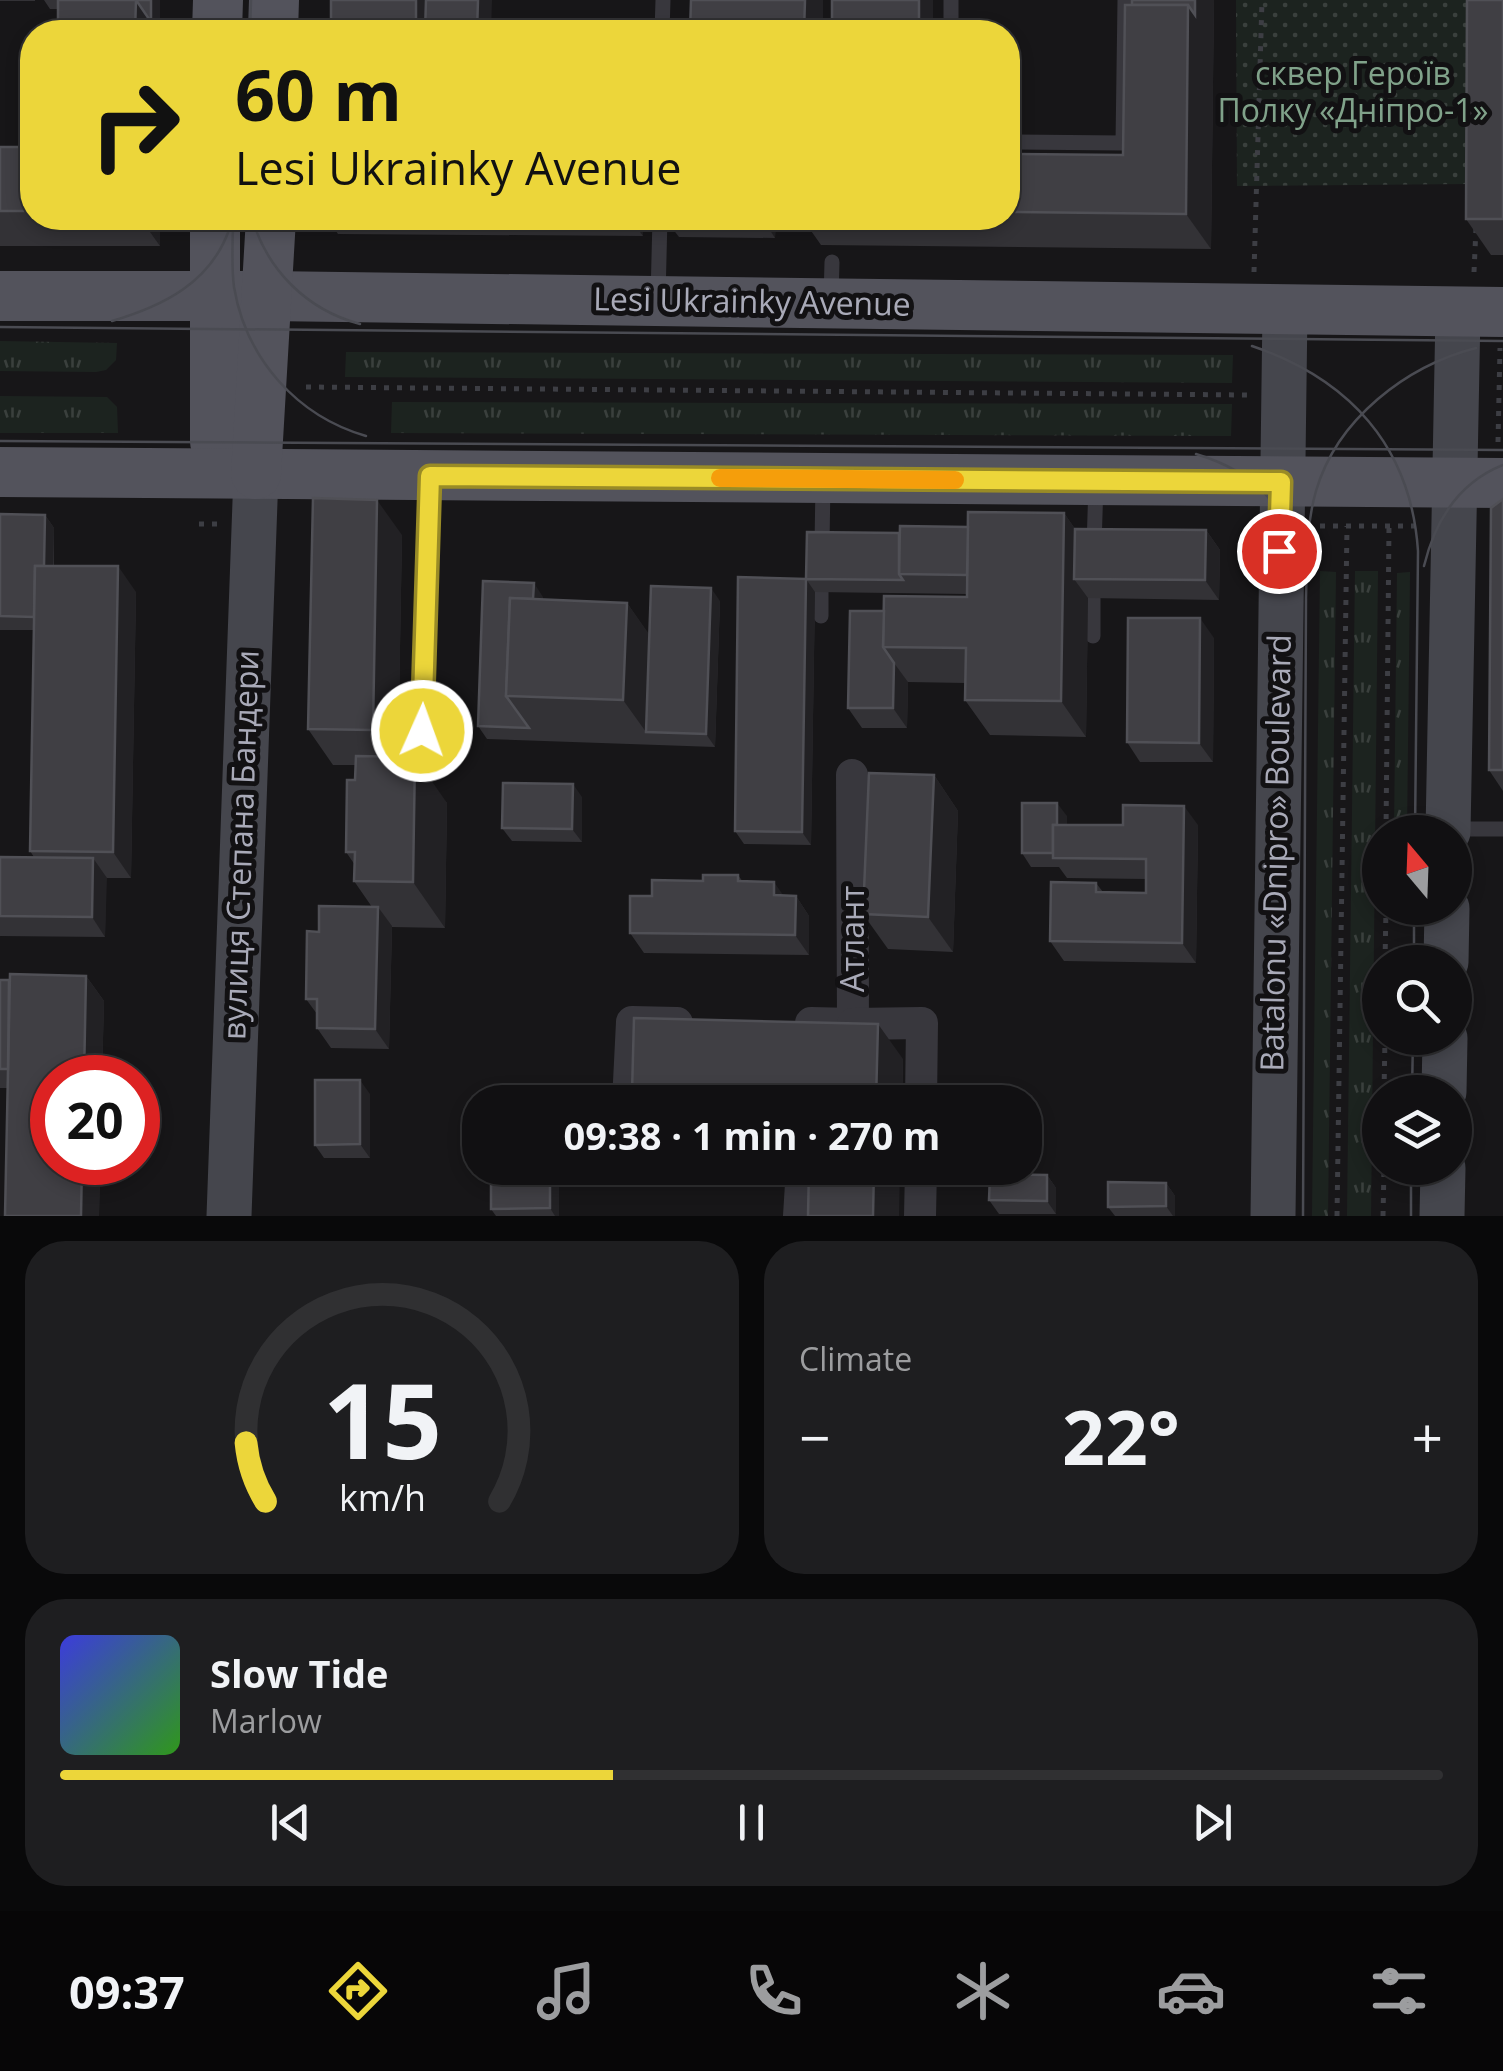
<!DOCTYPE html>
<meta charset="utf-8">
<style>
body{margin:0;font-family:"Open Sans",sans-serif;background:#1e1e20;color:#f1f3f6;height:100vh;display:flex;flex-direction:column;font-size:38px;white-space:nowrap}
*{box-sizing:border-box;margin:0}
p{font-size:32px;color:#9c9d9f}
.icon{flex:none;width:55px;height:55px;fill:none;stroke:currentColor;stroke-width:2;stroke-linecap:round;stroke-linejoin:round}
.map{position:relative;height:1216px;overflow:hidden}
.side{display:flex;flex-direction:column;gap:25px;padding:25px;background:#09090a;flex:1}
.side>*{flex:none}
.top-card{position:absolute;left:20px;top:20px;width:1000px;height:210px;border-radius:40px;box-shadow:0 5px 15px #0003,0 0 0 2px #303032;background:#ecd63a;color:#111;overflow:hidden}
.needle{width:65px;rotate:341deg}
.controls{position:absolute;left:1362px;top:815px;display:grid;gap:20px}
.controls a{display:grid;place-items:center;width:110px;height:110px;border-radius:50%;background:#111012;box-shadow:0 5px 15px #0003,0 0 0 2px #303032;font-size:50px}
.speed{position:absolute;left:30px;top:1055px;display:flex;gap:20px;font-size:50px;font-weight:700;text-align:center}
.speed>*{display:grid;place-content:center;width:130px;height:130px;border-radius:50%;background:#111012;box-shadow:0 5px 15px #0003,0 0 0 2px #303032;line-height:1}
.speed .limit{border:15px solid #d22;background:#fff;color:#111}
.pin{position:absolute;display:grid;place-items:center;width:85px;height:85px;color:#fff;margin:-42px;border:5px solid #fff;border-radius:50%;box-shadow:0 2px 10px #0007}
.me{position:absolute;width:110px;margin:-55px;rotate:2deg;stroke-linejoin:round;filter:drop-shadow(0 0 8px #0008)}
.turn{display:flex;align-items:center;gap:35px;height:210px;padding:0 50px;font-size:45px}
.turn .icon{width:130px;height:130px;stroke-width:2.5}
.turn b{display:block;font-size:70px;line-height:85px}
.big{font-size:75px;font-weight:700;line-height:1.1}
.side .widget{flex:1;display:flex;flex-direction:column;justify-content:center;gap:15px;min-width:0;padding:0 35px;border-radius:40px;background:#1e1e20}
.side .dial{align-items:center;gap:0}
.dial svg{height:260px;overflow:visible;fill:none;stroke:#303032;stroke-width:7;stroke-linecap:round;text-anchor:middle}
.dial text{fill:#f1f3f6;stroke:none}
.song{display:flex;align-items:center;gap:30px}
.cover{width:120px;height:120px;border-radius:15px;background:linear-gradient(135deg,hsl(240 70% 55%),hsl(110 70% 35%))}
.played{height:10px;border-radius:5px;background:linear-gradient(90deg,#ecd63a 40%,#303032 40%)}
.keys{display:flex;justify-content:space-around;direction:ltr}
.heat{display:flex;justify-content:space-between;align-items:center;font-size:55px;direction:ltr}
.side .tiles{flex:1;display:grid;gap:25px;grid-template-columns:1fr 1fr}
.widget:last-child{grid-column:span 2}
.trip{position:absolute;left:462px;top:1085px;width:580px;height:100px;border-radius:40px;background:#111012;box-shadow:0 5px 15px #0003,0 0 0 2px #303032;font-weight:700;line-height:100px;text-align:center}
.tabs{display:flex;height:160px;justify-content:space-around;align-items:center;background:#070607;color:#9c9d9f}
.tabs .icon{width:70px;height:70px}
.tabs .on{color:#ecd63a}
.tabs b{font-size:45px;color:#f1f3f6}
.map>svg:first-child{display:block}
</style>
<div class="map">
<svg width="1503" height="1216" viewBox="0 0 1503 1216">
<defs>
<pattern id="grass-tufts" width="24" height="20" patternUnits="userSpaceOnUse" patternTransform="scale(2.5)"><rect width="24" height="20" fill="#1c231f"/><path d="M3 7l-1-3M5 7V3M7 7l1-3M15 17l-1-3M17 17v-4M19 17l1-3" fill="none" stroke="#3a403d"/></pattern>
<pattern id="park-dots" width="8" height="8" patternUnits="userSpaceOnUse" patternTransform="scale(2.5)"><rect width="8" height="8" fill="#1c231f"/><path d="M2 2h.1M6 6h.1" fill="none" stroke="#3a403d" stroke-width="1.8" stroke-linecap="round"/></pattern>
</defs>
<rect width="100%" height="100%" fill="#171618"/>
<!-- grass -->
<g fill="url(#grass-tufts)">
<polygon points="0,341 117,343 116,360 106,370 96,372 0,371"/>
<polygon points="346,352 1233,355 1232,383 345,377"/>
<polygon points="0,396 107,397 117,407 118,433 0,433"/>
<polygon points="392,402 1232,404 1231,436 391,433"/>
<polygon points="1320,571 1336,572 1328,1216 1312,1216"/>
<polygon points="1355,571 1378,571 1371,1216 1347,1216"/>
<polygon points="1410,572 1407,832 1394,832 1397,573"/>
</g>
<!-- park -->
<polygon fill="url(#park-dots)" points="1236,0 1469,0 1469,184 1237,186"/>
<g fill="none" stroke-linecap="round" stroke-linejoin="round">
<!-- path -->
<g stroke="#3d3e44" stroke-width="5" stroke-dasharray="5 8" stroke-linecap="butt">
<polyline points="1254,272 1262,0"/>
<polyline points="1474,272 1476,228"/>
<polyline points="306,387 1248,395"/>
<polyline points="1498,442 1500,348"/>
<polyline points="199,524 219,524"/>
<polyline points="1320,526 1419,526"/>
<polyline points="1386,832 1389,526"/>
<polyline points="1385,962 1386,908"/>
<polyline points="1384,1092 1385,1038"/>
<polyline points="1337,1216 1347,526"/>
<polyline points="1383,1216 1384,1168"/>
</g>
<!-- lane -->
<g stroke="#38373d" stroke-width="15">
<polyline points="951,0 951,32"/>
<polyline points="662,32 663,0"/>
<polyline points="1008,142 1123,143 1125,0"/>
<polyline points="658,297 660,218"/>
<polyline points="831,299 832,262"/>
<polyline points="822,545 823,482"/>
<polyline points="1094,546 1096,484"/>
<polyline points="821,616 821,592"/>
<polyline points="1093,636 1093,598"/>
<polyline points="422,731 429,480"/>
<polyline points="1452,829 1503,829"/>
</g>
<!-- street -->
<g stroke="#38373d" stroke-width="32">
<polyline points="811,1023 853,1024 852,775 853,998"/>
<polyline points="853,1024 922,1023 921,1102"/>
<polyline points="628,1102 632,1022 677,1023"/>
<polyline points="799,1216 802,1168"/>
<polyline points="920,1216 921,1168"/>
</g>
<!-- secondary -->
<g stroke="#45464d" stroke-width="45">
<polyline points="1448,832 1458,312"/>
<polyline points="1446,962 1447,908"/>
<polyline points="1444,1092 1445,1038"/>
<polyline points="229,1216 256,474"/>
<polyline points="1273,1216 1285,309"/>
<polyline points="1442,1216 1443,1168"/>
</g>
<!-- primary -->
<g stroke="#53535c" stroke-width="50">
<polyline points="217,32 218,0"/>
<polyline points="273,32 274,0"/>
<path d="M215 218V442C224 461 236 467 256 474"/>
<polyline points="0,296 267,296 1503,312"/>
<polyline points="0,472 1503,483"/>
<polyline points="256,474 271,218"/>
</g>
<!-- tram -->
<g stroke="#4a4b52" stroke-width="2.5">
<polyline points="250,32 251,0"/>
<path d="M233 218C233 241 231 265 234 287 246 359 297 416 366 436"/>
<path d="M252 218C267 270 307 310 360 324"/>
<path d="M112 321C163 306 210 283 229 230"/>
<polyline points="0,327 1503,341"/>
<path d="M1252 346C1349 379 1411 446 1418 551L1415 832"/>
<polyline points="0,441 1503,450"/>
<path d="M1196 454C1259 473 1285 506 1301 568"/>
<path d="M1424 566C1435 521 1458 483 1503 465"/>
<polyline points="1414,962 1414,908"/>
<polyline points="1412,1092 1413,1038"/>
<path d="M1303 1216 1306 598C1307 562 1306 525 1316 491 1337 419 1406 366 1476 348"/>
<polyline points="1411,1216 1411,1168"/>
</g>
</g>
<!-- wall -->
<g fill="#333236">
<rect x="0" y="0" width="35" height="1"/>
<polygon points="44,0 160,0 160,32 58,32 58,9 50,9"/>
<polygon points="933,0 933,32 835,32 832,28"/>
<polygon points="1132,0 1214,0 1211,249 821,245 802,218 1008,218 1008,154 1123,155"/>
<polygon points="1503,0 1503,255 1491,255 1466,219"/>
<polygon points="0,147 32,147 32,218 160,218 160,246 0,246"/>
<polygon points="327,218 643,218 643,236 338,234"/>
<polygon points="669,218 776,218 775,238 679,237 669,224"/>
<polygon points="1503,499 1503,791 1489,770"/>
<polygon points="1064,513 1075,529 1206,530 1220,550 1219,600 1088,598 1086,737 990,735 965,700 966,683 908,682 907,728 862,728 848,708 884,611 967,597 967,594 815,592 811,845 744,844 735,831 806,579 899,533 968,527"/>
<polygon points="0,514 45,515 54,528 54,566 136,592 131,878 106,878 105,937 0,936 0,857 34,857 30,851 34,630 0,630"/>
<polygon points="402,535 398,757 447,803 445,928 392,927 389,1049 331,1048 317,1028 317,1014 306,999 319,932 372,907 354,881 355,865 346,852 355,780 356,765 333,765 308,729"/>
<polygon points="543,597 543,600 627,603 649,635 720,601 715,747 487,739 478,726"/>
<polygon points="1214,638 1213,762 1140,762 1127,742"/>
<polygon points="934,775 958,811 953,952 888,949 863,914"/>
<polygon points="582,797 582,842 512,841 502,828"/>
<polygon points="1067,816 1067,825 1198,825 1196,963 1064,961 1050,941 1096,883 1103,892 1146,893 1146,879 1067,878 1059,867 1031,867 1022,853"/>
<polygon points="738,875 743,882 784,896 796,896 809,916 809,955 644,953 630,933 652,896 703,881"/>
<polygon points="86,976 104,1001 102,1078 52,1078 52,1162 100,1162 99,1216 5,1216 7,1088 0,1088 0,980"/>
<polygon points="903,1059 902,1102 639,1102 632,1093"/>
<polygon points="370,1094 370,1158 324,1158 315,1145"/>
<polygon points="491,1168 559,1168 559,1216 496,1216 491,1209"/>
<polygon points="1047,1175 1056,1188 1056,1214 999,1214 989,1200"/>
<polygon points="1166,1183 1175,1196 1175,1216 1115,1216 1108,1207"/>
</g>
<!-- shaded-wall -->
<g fill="#222124">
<polygon points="136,0 160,0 160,32 135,32"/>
<polygon points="416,0 426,0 425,32 416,32"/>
<polygon points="478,0 492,0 491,32 477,32"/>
<polygon points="805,0 823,0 823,32 804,32"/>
<polygon points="919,0 933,0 933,32 921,32 919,29"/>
<polygon points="1195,0 1214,0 1211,249 1186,214 1188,5"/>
<polygon points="140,218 160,218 160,246"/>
<polygon points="630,218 643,218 643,236"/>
<polygon points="766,218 776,218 775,238 766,224"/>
<polygon points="377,500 402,535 398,766 373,730"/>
<polygon points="1064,513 1089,549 1074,579 1088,598 1086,737 1061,701"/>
<polygon points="45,515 54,528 52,630 43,617"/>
<polygon points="1206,530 1220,550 1219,600 1205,580"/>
<polygon points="118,566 136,592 131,878 113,852"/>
<polygon points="806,579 815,592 811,845 802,832"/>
<polygon points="534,583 543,597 540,697 530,696"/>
<polygon points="711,588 720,601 715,747 706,734"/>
<polygon points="627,603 659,648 646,732 623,700"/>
<polygon points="1200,618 1214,638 1213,762 1199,743"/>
<polygon points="894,663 908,682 907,728 893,708"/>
<polygon points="415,757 447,803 445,928 413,882"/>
<polygon points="934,775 958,811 953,952 928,917"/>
<polygon points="573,784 582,797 582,842 572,829"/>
<polygon points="1057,803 1067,816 1067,858 1057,853"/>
<polygon points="1184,806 1198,825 1196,963 1182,943"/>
<polygon points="93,858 107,878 105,937 92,917"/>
<polygon points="774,882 788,902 774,895"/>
<polygon points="796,896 809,916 809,955 795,935"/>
<polygon points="378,907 392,926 389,1049 375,1029"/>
<polygon points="86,976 104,1001 102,1078 84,1078"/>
<polygon points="878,1024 903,1059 902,1102 876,1102"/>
<polygon points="360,1080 370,1094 370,1158 360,1144"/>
<polygon points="82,1162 100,1162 99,1216 81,1216"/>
<polygon points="550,1168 559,1168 559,1216 555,1216 550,1208"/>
<polygon points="874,1168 900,1168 899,1216 873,1216"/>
<polygon points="1047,1175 1056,1188 1056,1214 1047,1201"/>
<polygon points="1166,1183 1175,1196 1175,1216 1173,1216 1166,1206"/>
</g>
<!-- building -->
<g fill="#403f44" stroke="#505056" stroke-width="2.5">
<polygon points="58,0 136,0 135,32 58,32"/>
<polygon points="136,0 151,0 151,22"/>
<rect x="331" y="0" width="85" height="32"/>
<polygon points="426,0 478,0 477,32 425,32"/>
<polygon points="691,0 805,0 804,32 690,32"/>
<polygon points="832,0 919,0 919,29 832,28"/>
<polygon points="1132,0 1195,0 1195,15 1188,5 1132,5"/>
<polygon points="1467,0 1503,0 1503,219 1466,219"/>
<polygon points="1125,5 1188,5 1186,214 1008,212 1008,154 1123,155"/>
<rect x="0" y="147" width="32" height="64"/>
<rect x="669" y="218" width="97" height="6"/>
<polygon points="313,498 377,500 373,730 308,729"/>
<polygon points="1503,499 1503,770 1489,770 1491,508"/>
<polygon points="968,512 1064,513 1061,701 965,700 966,648 883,647 884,596 967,597"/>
<polygon points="0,514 45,515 44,566 35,566 34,617 0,616"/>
<polygon points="900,526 968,527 967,575 899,574"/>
<polygon points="1075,529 1206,530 1205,580 1074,579"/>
<polygon points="807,532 899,533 899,574 903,580 806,579 802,832 735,831 738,577 806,579"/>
<polygon points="35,566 118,566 113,852 30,851"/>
<polygon points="483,581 534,583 533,599 510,598 506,696 529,728 478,726"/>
<polygon points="651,586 711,588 706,734 646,732"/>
<polygon points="510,598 627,603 623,700 506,696"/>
<polygon points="850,611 884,611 883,647 894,663 893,708 848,708"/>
<polygon points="1128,618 1200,618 1199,743 1127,742"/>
<polygon points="356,756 415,757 413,882 354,881 355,852 346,852 347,780 355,780"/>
<polygon points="869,773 934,775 928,917 863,914"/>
<polygon points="503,783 573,784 572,829 502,828"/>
<polygon points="1022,803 1057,803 1057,825 1053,825 1053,853 1022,853"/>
<polygon points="1123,805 1184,806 1182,943 1050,941 1051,882 1096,883 1096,892 1146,893 1146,859 1053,858 1053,825 1123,825"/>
<polygon points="0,857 93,858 92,917 0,916"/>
<polygon points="703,875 738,875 738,881 774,882 774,895 796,896 795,935 630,933 630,896 652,896 652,880 703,881"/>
<polygon points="319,906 378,907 375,1029 317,1028 317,999 306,999 307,931 319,932"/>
<polygon points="10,974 86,976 84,1078 52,1078 52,1162 82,1162 81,1216 5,1216"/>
<polygon points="0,980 9,980 8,1069 0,1069"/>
<polygon points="634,1018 878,1024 876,1102 811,1102 811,1097 632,1093"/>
<polygon points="315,1080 360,1080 360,1144 315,1145"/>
<polygon points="491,1168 550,1168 550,1208 491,1209"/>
<polygon points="809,1168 874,1168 873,1216 808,1216"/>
<polygon points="990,1174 1047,1175 1047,1201 989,1200"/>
<polygon points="1108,1182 1166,1183 1166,1206 1108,1207"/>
</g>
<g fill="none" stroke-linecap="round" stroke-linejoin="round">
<!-- route casing -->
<g stroke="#998b26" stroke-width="25">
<polyline id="route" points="422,731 430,476 1281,482 1279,551"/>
</g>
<!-- route -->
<use href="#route" stroke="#ecd63a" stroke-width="18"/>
<!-- slow -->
<polyline stroke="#f59e0b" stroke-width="18" points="720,478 955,480"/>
</g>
<g text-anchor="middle" stroke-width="10" stroke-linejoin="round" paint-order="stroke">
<!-- park labels -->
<g font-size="32" fill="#80a28a" stroke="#121113">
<text x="1353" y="85">сквер Героїв<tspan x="1353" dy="37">Полку «Дніпро-1»</tspan></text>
</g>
<!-- street labels -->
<g font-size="32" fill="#a9aab8" stroke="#121113">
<text transform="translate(752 302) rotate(1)" y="11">Lesi Ukrainky Avenue</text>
<text transform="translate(241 845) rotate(-88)" y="11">вулиця Степана Бандери</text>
<text transform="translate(1276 853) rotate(-89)" y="11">Batalonu «Dnipro» Boulevard</text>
<text transform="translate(853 939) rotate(-90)" y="11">Атлант</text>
</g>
</g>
</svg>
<div class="controls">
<a><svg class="needle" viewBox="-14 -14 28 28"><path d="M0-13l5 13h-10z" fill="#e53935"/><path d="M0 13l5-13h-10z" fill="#9c9d9f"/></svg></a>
<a><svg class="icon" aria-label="search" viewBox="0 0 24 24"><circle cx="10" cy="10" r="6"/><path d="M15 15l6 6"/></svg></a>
<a><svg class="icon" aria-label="layers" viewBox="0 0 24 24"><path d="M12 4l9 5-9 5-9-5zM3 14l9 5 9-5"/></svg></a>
</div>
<div class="speed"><div class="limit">20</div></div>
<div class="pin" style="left:1279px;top:551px;background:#d93025"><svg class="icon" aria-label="arrive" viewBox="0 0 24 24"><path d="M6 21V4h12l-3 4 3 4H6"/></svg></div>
<svg class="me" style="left:422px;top:731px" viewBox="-20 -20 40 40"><circle r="17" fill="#ecd63a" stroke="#fff" stroke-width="3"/><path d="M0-11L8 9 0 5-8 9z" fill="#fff"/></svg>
<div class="trip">09:38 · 1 min · 270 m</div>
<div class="top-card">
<div class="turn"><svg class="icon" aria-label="right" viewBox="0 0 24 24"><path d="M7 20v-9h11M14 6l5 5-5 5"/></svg><div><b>60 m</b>Lesi Ukrainky Avenue</div></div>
</div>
</div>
<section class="side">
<div class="tiles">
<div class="widget dial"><svg viewBox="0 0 100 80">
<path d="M14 69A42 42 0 1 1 86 69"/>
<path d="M14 69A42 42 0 0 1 8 51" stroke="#ecd63a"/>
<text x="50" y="56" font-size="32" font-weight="700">15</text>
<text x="50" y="72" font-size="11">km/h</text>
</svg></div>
<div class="widget"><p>Climate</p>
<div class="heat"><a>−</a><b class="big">22°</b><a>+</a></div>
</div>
<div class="widget">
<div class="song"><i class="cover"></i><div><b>Slow Tide</b><p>Marlow</p></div></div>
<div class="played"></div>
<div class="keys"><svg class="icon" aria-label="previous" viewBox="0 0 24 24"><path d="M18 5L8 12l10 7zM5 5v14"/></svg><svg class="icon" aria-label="pause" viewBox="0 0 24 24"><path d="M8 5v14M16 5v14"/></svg><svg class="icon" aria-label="next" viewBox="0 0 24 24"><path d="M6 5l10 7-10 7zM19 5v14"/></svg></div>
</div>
</div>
</section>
<nav class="tabs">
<b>09:37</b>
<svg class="icon on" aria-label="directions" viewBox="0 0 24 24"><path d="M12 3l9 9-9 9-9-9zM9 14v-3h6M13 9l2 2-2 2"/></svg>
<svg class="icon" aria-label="music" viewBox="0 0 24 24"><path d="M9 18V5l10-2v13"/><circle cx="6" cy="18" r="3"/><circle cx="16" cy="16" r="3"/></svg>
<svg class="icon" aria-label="phone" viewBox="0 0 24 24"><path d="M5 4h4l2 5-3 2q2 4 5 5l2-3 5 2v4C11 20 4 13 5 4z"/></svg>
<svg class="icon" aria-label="climate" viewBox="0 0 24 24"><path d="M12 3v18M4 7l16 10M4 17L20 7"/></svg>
<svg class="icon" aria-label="car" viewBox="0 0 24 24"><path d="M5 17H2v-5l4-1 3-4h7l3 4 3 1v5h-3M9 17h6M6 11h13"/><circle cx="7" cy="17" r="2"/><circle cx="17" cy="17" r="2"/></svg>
<svg class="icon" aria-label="filters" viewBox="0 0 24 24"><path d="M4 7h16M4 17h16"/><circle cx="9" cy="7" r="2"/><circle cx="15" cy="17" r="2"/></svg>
</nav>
